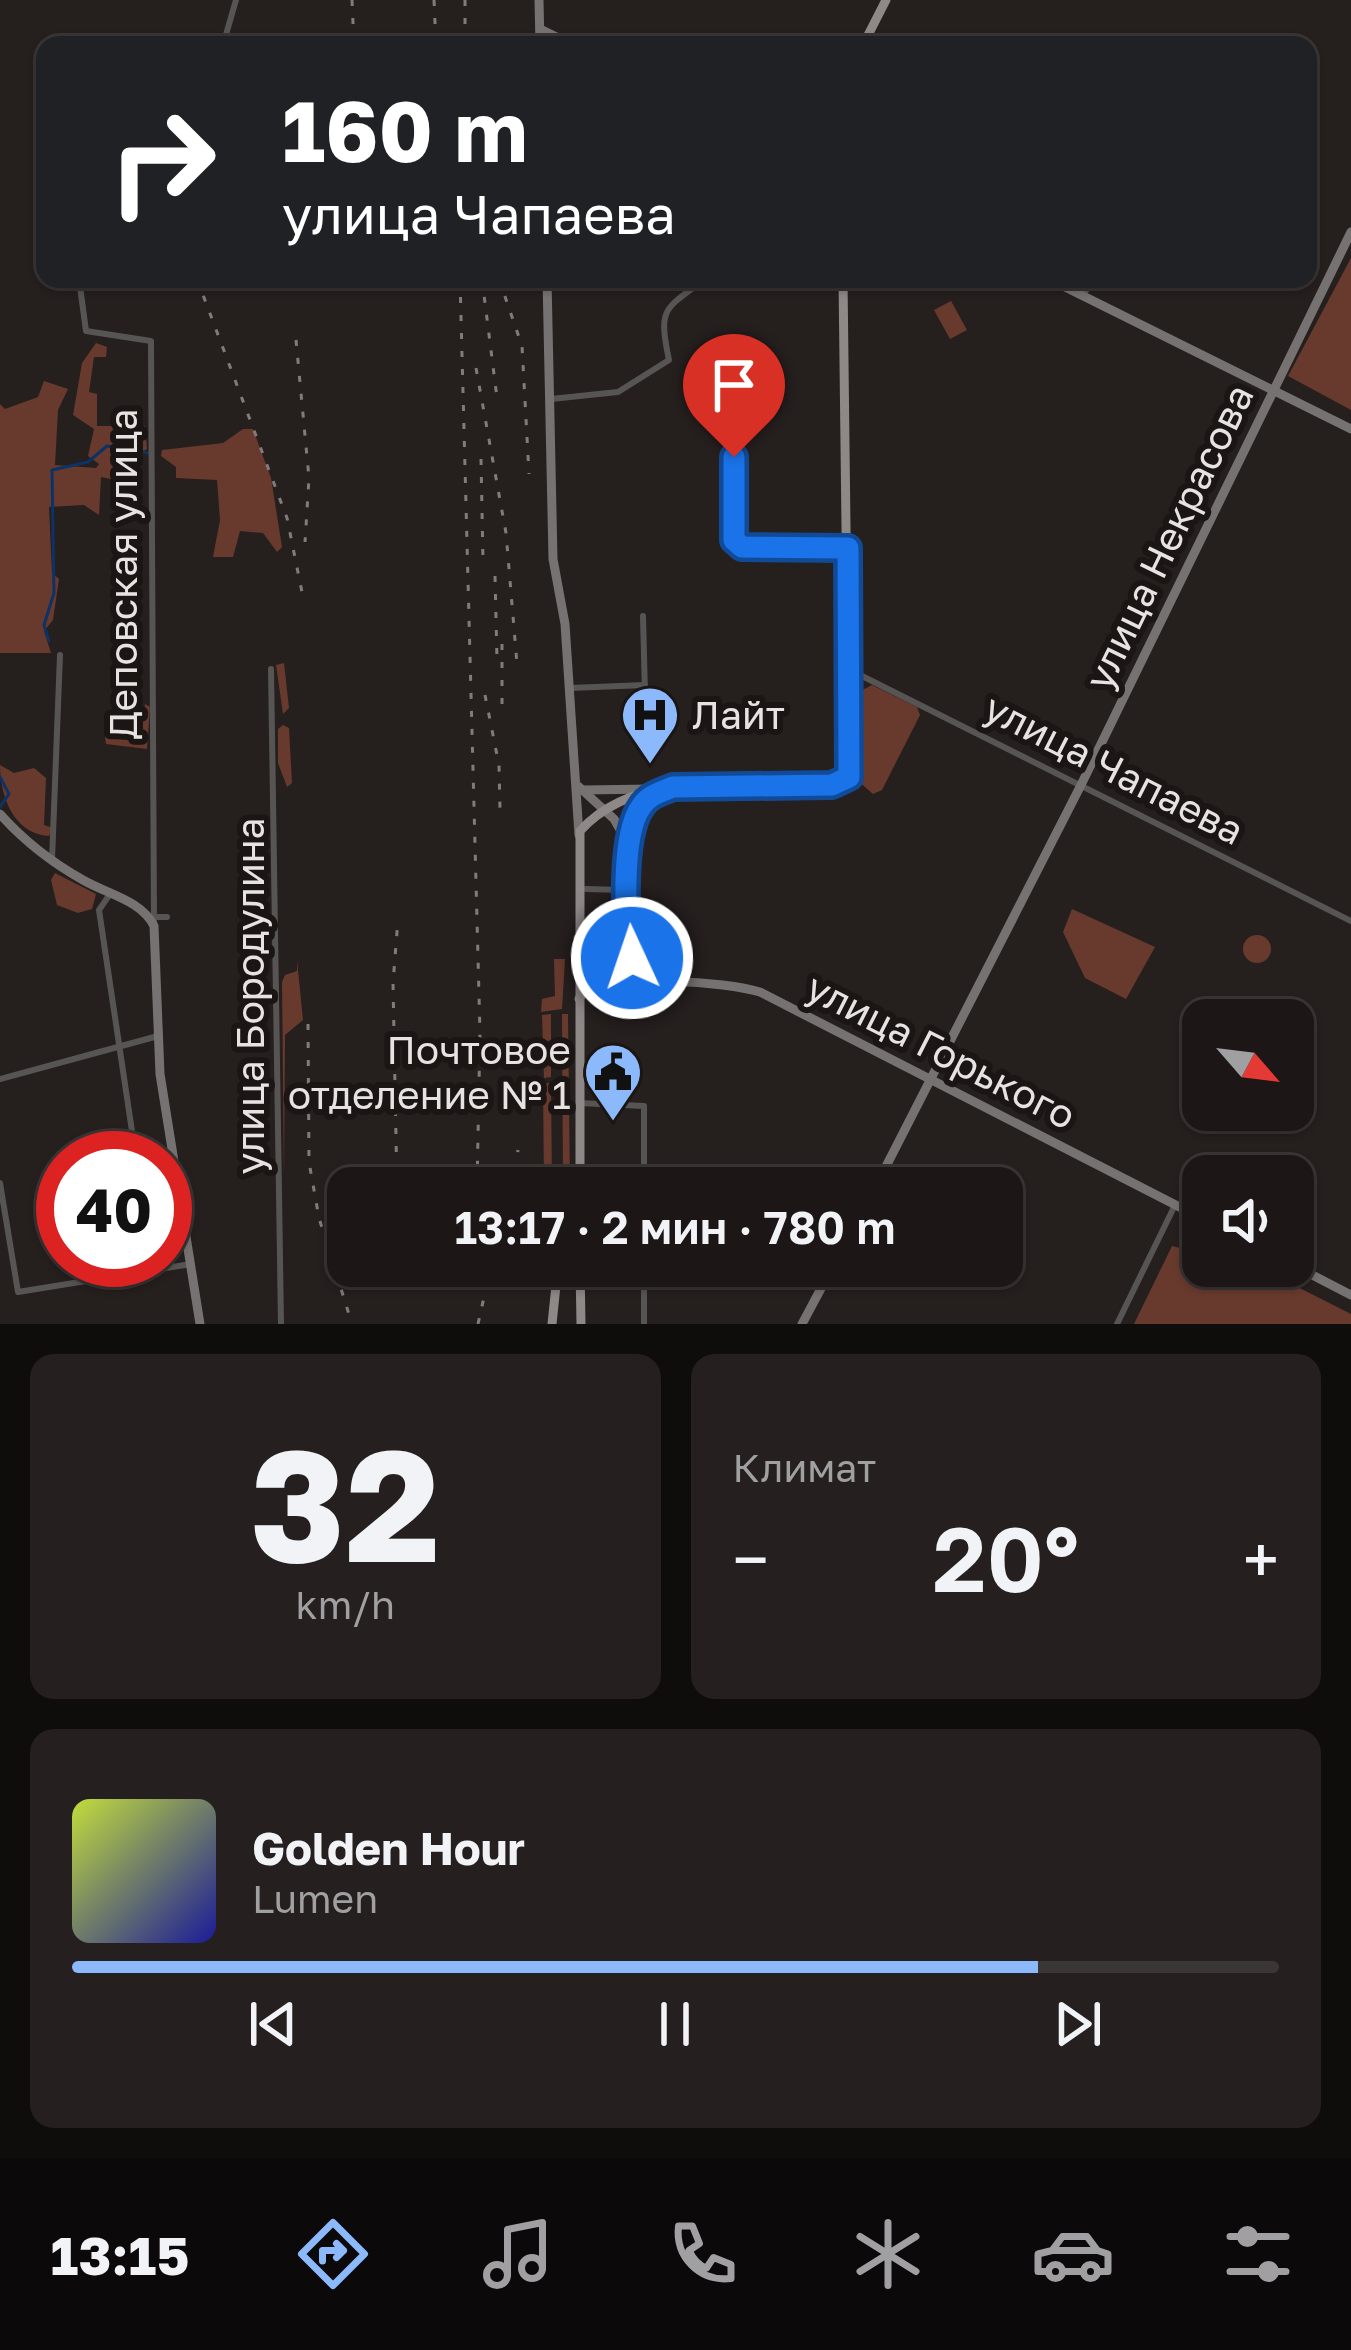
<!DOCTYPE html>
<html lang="ru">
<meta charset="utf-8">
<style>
body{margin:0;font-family:"Golos Text",sans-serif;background:#25201f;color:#f1f3f6;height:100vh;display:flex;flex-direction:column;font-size:45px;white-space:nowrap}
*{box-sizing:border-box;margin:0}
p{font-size:39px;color:#a09fa1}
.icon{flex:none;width:66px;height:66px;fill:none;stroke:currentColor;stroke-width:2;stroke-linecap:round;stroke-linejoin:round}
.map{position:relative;height:1324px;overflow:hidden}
.panel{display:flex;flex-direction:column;gap:30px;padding:30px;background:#0f0d0c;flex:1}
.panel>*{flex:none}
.hud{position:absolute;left:36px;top:36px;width:1281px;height:252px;border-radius:24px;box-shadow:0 3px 9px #0004,0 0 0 3px #3a3635;background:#202124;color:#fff;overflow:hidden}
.needle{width:78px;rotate:118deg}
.controls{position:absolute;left:1182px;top:999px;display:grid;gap:24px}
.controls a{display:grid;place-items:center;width:132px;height:132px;border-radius:24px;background:#1c1716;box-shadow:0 3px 9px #0004,0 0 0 3px #3a3635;font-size:60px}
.speed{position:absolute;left:36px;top:1131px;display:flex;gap:24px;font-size:60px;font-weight:700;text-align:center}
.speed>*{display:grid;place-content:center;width:156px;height:156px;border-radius:50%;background:#1c1716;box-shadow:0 3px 9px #0004,0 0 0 3px #3a3635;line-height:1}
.speed .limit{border:18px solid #d22;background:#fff;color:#111}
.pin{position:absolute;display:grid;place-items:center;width:102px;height:102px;color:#fff;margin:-123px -51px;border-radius:50% 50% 50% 0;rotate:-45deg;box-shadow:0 0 12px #0007}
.pin .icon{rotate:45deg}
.me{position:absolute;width:132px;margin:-66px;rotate:357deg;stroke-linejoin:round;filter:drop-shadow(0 0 9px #0008)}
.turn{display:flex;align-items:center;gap:42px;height:252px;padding:0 48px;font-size:54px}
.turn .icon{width:156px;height:156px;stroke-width:2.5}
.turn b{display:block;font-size:84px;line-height:102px}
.big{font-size:90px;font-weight:600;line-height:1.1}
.panel .card{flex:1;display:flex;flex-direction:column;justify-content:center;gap:18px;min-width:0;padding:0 42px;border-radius:24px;background:#25201f}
.panel .dial{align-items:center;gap:0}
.dial b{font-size:156px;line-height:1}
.song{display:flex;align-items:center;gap:36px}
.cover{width:144px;height:144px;border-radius:18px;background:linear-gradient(135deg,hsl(70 70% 55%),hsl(240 70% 35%))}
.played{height:12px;border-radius:6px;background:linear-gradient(90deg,#8cb9fc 80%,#3a3635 80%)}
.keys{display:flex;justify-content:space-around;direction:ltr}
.heat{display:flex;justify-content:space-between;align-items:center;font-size:66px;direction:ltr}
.panel .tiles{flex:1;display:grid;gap:30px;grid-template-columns:1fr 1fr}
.card:last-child{grid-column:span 2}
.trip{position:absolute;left:327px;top:1167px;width:696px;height:120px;border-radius:24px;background:#1c1716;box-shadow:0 3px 9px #0004,0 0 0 3px #3a3635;font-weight:600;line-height:120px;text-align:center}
.tab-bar{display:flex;height:192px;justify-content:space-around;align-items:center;background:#0b0909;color:#a09fa1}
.tab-bar .icon{width:84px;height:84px}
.tab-bar .active{color:#8cb9fc}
.tab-bar b{font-size:54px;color:#f1f3f6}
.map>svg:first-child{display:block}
</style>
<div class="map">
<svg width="1351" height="1324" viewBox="0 0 1351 1324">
<rect width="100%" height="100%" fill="#251f1e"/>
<!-- green -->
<g fill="#683a2e">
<polygon points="1351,258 1351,410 1288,376"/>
<polygon points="951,301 967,330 950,339 934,310"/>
<polygon points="96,343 107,347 106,357 94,357 89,392 97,394 97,426 145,426 147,449 139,454 122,449 133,455 126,461 126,482 101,477 99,515 84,505 49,507 52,573 59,579 53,620 44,631 51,653 0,653 0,404 5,409 38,397 44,381 68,389 58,410 55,465 96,468 99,464 88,456 94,429 73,415 82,363"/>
<polygon points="243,429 253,429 271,478 282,547 277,552 263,533 240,531 233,557 213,557 220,520 217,480 176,478 176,467 161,456 162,450 223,443"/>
<polygon points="284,663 289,708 283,714 276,665"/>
<polygon points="872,685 917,707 920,715 882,790 873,794 857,780 855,694"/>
<polygon points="136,698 130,715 143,717 145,704 150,707 147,749 106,744 105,737 118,734 118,704"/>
<polygon points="283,725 289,728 292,783 287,787 278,763 278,729"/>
<path d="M0 765 14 773 34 768 46 778 44 825 53 828 49 836C13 834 0 795 0 765Z"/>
<polygon points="55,873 96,894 92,909 78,913 57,905 51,880"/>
<polygon points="1072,909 1155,947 1126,999 1085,978 1063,932"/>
<circle cx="1257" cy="949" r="14"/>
<polygon points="554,959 565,959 562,1009 541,1012 542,999 555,996"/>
<polygon points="297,960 303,1020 285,1035 284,1180 282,982 285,975 297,971"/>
<polygon points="551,1014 551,1077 544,1078 542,1015"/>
<polygon points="562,1014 568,1014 570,1188 563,1188"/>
<polygon points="543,1083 551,1083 552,1188 544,1188"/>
<polygon points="1197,1236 1203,1239 1203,1266 1256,1266 1351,1314 1351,1324 1134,1324 1172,1246 1188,1250"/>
</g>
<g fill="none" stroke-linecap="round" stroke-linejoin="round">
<!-- stream -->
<g stroke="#0d3266" stroke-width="3">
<polyline points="49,641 44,625 54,593 52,470 88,462 107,446 148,453"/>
<polyline points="0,777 9,794 0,807"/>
</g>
<!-- street -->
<g stroke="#575554" stroke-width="6">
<polyline points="223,45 236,0"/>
<polyline points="79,279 86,331 151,341 154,923"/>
<polyline points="1083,296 1092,279"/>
<path d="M551 399 618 392 669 360C658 307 664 310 705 279"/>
<polyline points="734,457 734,540 742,547 848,548"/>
<polyline points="643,616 646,734"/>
<polyline points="271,669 281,1324"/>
<polyline points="850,670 1351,921"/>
<polyline points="570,688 645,685"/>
<polyline points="52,860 60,655"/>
<polyline points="586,889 622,890"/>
<polyline points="110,894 99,910 136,1158"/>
<polyline points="153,917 167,917"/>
<polyline points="0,1079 158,1036"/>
<polyline points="579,1103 644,1106 644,1188"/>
<polyline points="0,1183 18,1292 191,1264"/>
<polyline points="644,1266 644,1324"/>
<polyline points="1117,1324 1175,1205"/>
</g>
<!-- secondary -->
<g stroke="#767271" stroke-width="9">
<polyline points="539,0 540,45"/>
<polyline points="540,29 573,45"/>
<polyline points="547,279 553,559 565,624 579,835"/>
<polyline points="1049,279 1351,429"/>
<polyline points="578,786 614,819 629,845"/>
<polyline points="584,790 651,789"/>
<path d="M0 814C24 841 51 862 83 880 107 894 141 900 154 926L160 1074 200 1324"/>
<polyline points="578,938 635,982"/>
<polyline points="629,941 636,967 652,982"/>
<path d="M587 991C621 975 724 981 760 992L1203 1219"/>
<polyline points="875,1188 1081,785 1351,232"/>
<polyline points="1293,1265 1351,1295"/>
<polyline points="802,1324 833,1266"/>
</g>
<!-- primary -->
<g stroke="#8e8887" stroke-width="9">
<polyline points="863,45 886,0"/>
<path d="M579 999C591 980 616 971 625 950 647 903 599 818 662 792"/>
<path d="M580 1188V831C639 765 753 786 832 785L849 777 843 279"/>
<polyline points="580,1266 581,1324"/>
<polyline points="552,1324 558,1266"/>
</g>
<!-- rail -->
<g stroke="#817c7b" stroke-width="3" stroke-dasharray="6 12" stroke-linecap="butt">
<polyline points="352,0 354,45"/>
<polyline points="434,0 436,45"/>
<polyline points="465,0 465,45"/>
<polyline points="197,279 287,518 304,602"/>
<polyline points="352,279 352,282"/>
<polyline points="460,279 480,1033 477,1188"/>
<polyline points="482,279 497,398"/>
<polyline points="499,279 522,346 529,474"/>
<polyline points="296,340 309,478 305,542"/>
<polyline points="476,368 506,533 517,664"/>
<polyline points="481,459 483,561"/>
<polyline points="495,576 497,660"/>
<polyline points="502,644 502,712"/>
<polyline points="485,695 499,765 500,809"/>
<polyline points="308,1024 309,1162 319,1218 352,1324"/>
<polyline points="397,1188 393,983 398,919"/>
<polyline points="514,1188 518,1150"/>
<polyline points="478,1324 491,1266"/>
</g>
</g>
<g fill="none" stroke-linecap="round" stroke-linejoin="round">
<!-- route casing -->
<g stroke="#114b97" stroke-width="30">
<path id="route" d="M632 958C624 925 621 834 641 807 648 795 661 792 673 787L832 785 849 777 848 548 742 547 734 540V457"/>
</g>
<!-- route -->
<use href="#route" stroke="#1a73e8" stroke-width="21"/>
</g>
<!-- icons -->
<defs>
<g id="hospital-pin" transform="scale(3)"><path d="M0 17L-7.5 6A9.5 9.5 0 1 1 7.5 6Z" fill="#8cb9fc" stroke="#1b1614"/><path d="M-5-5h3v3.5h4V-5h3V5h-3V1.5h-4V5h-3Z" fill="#111"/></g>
<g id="civic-pin" transform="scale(3)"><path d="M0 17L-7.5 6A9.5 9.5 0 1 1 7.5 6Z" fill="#8cb9fc" stroke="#1b1614"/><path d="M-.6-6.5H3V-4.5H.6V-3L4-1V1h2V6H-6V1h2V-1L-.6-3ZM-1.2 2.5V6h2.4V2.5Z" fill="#111"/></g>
</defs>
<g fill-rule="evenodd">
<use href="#hospital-pin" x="650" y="715"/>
<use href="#civic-pin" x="613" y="1072"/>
</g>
<g text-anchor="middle" stroke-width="12" stroke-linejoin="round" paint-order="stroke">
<!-- street labels -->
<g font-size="39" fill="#e7e3e2" stroke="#1b1614">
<text transform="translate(1169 537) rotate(-64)" y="14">улица Некрасова</text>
<text transform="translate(123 574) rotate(-90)" y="14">Деповская улица</text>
<text transform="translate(1114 769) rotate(27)" y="14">улица Чапаева</text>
<text transform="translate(250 996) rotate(-90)" y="14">улица Бородулина</text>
<text transform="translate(941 1051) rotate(27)" y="14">улица Горького</text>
</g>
<!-- poi labels -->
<g font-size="39" fill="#e7e3e2" stroke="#1b1614" text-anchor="start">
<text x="692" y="729">Лайт</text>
<text x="571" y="1064" text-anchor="end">Почтовое<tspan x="571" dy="45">отделение № 1</tspan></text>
</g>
</g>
</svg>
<div class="controls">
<a><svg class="needle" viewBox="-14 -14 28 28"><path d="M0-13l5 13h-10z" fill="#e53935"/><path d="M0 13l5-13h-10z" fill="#a09fa1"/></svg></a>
<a><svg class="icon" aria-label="sound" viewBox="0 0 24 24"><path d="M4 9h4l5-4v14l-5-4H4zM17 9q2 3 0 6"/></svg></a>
</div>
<div class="speed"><div class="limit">40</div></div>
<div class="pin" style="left:734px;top:457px;background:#d93025"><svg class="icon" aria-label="arrive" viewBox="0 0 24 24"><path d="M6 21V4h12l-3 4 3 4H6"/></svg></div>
<svg class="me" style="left:632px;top:958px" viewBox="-20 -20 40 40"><circle r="17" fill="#1a73e8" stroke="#fff" stroke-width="3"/><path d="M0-11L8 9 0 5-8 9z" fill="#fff"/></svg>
<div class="trip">13:17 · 2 мин · 780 m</div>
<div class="hud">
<div class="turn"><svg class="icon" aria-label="right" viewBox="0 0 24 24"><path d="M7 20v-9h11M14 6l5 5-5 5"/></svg><div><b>160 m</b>улица Чапаева</div></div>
</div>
</div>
<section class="panel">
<div class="tiles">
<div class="card dial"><b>32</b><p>km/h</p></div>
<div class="card"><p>Климат</p>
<div class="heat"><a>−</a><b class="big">20°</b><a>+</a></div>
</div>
<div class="card">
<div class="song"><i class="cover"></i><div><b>Golden Hour</b><p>Lumen</p></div></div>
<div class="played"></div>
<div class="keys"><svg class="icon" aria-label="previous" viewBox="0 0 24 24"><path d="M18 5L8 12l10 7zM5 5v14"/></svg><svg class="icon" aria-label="pause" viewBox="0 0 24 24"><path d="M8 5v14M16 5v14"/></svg><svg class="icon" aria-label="next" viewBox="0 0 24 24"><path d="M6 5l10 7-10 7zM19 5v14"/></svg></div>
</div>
</div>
</section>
<nav class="tab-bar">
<b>13:15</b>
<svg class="icon active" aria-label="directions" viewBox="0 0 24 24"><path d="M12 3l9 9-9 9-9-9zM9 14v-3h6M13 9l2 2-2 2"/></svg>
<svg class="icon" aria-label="music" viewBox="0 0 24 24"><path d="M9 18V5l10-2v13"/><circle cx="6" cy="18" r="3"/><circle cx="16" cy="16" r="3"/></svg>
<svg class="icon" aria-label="phone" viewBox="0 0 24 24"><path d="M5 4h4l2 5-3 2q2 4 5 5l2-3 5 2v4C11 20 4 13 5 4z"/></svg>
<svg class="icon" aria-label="climate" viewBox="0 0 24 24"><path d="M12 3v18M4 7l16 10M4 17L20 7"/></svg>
<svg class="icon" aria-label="car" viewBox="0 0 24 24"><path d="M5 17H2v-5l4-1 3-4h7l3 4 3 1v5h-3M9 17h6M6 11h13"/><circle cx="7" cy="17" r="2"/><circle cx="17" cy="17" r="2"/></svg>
<svg class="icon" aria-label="filters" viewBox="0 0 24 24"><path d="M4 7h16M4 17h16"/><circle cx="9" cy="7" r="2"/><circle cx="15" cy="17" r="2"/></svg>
</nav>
